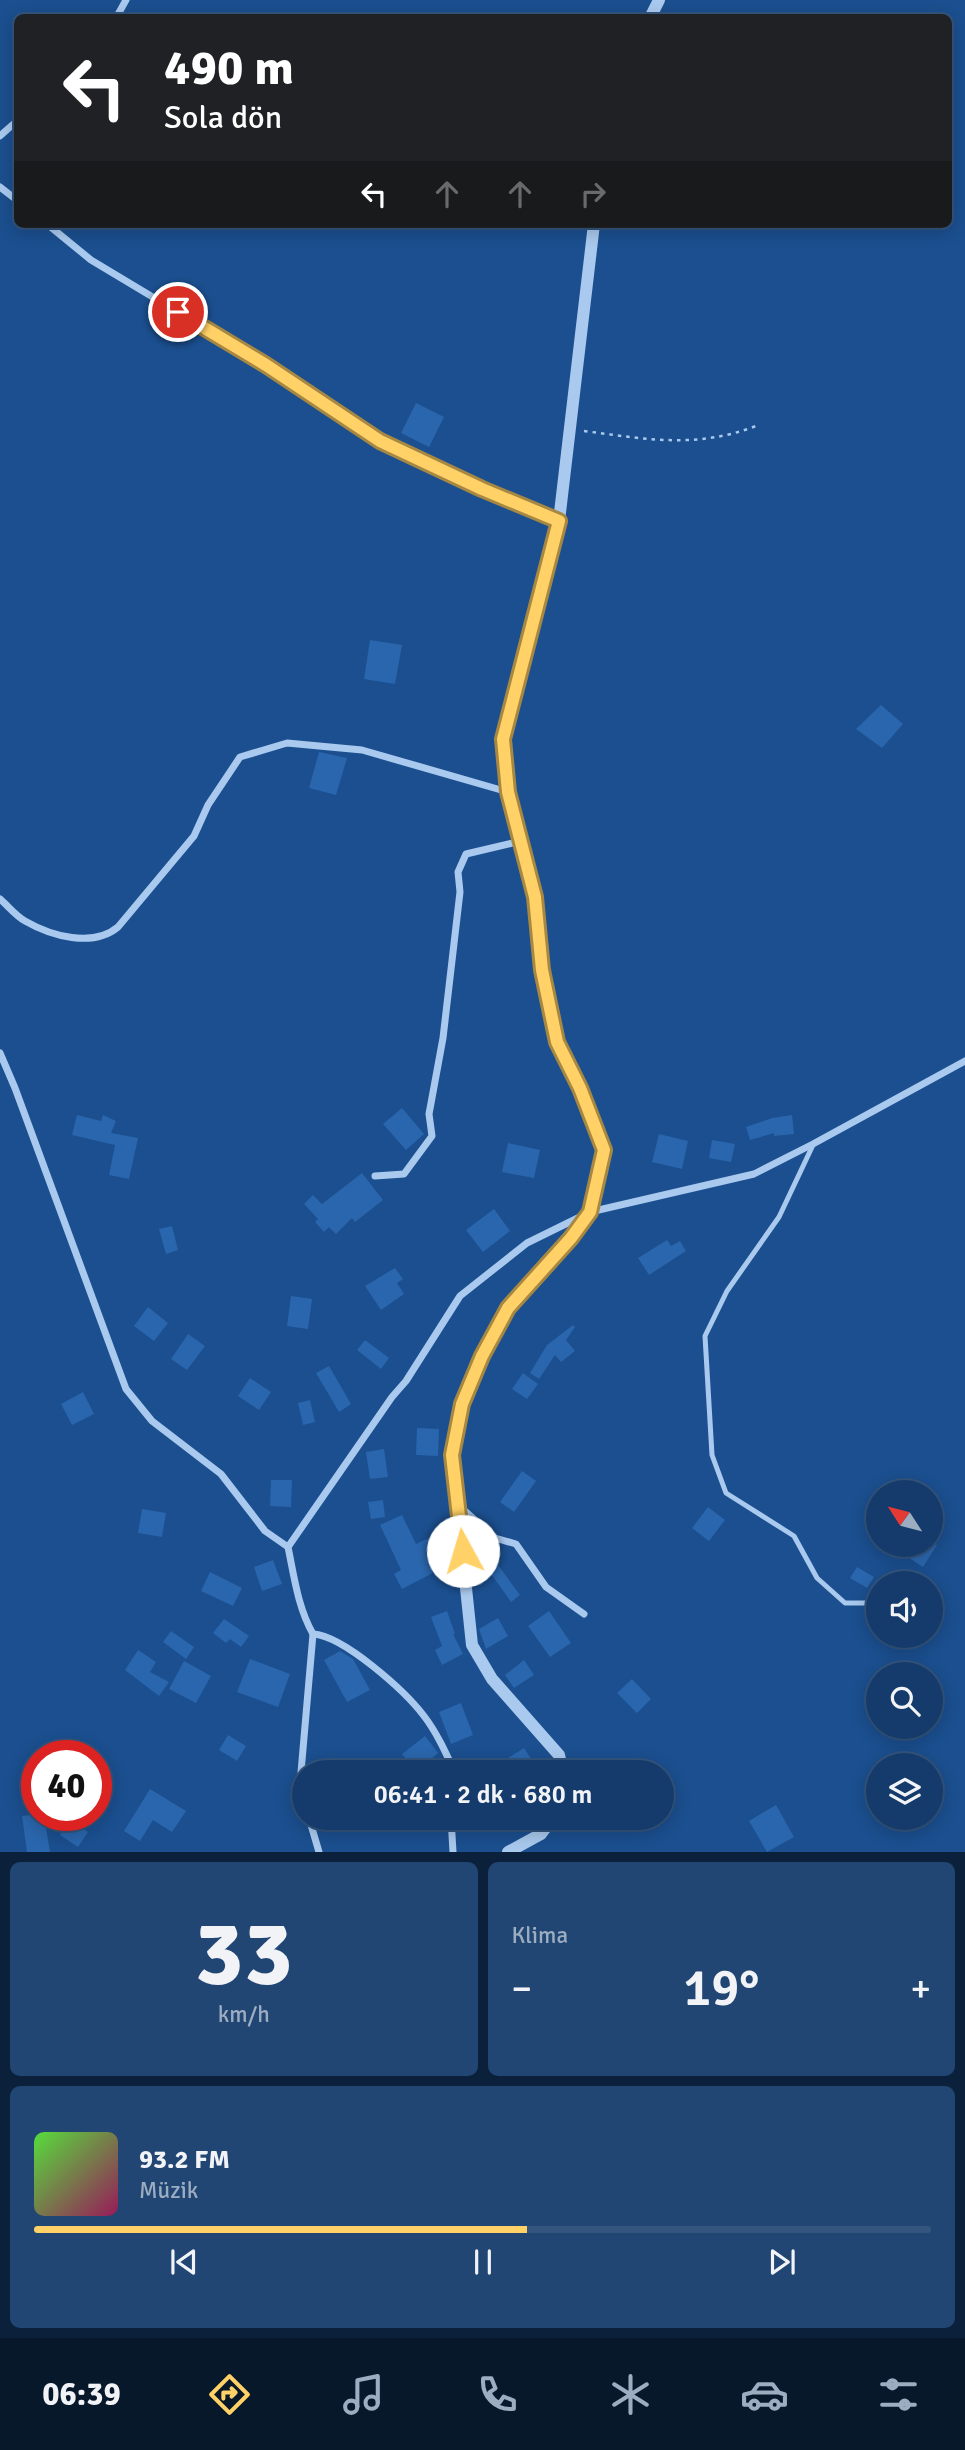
<!DOCTYPE html>
<html lang="tr">
<meta charset="utf-8">
<style>
body{margin:0;font-family:Signika,sans-serif;background:#214673;color:#f1f3f6;height:100vh;display:flex;flex-direction:column;font-size:26px;white-space:nowrap}
*{box-sizing:border-box;margin:0}
p{font-size:23px;color:#9dadc1}
.icon{flex:none;width:38px;height:38px;fill:none;stroke:currentColor;stroke-width:2;stroke-linecap:round;stroke-linejoin:round}
.map{position:relative;height:1852px;overflow:hidden}
.details{display:flex;flex-direction:column;gap:10px;padding:10px;background:#0b203b;flex:1}
.details>*{flex:none}
.guide{position:absolute;left:14px;top:14px;width:938px;height:214px;border-radius:10px;box-shadow:0 4px 18px #0003,0 0 0 2px #33557e;background:#202124;color:#fff;overflow:hidden}
.needle{width:46px;rotate:306deg}
.buttons{position:absolute;left:866px;top:1480px;display:grid;gap:14px}
.buttons a{display:grid;place-items:center;width:77px;height:77px;border-radius:50%;background:#143b6b;box-shadow:0 4px 18px #0003,0 0 0 2px #33557e;font-size:35px}
.speed{position:absolute;left:21px;top:1740px;display:flex;gap:14px;font-size:35px;font-weight:700;text-align:center}
.speed>*{display:grid;place-content:center;width:91px;height:91px;border-radius:50%;background:#143b6b;box-shadow:0 4px 18px #0003,0 0 0 2px #33557e;line-height:1}
.speed .limit{border:10px solid #d22;background:#fff;color:#111}
.pin{position:absolute;display:grid;place-items:center;width:60px;height:60px;color:#fff;margin:-30px;border:4px solid #fff;border-radius:50%;box-shadow:0 2px 7px #0007}
.me{position:absolute;width:77px;margin:-38px;rotate:354deg;stroke-linejoin:round;filter:drop-shadow(0 0 5px #0008)}
.turn{display:flex;align-items:center;gap:24px;height:147px;padding:0 35px;font-size:32px}
.turn .icon{width:91px;height:91px;stroke-width:2.5}
.turn b{display:block;font-size:49px;line-height:60px}
.lanes{display:flex;align-items:center;height:66px;padding:0 35px;background:#0003;justify-content:center;gap:35px;direction:ltr}
.lanes .off{opacity:.35}
.big{font-size:52px;font-weight:600;line-height:1.1}
.details .tile{flex:1;display:flex;flex-direction:column;justify-content:center;gap:10px;min-width:0;padding:0 24px;border-radius:10px;background:#214673}
.details .dial{align-items:center;gap:0}
.dial b{font-size:91px;line-height:1}
.song{display:flex;align-items:center;gap:21px}
.cover{width:84px;height:84px;border-radius:10px;background:linear-gradient(135deg,hsl(110 70% 55%),hsl(330 70% 35%))}
.played{height:7px;border-radius:4px;background:linear-gradient(90deg,#ffd166 55%,#33557e 55%)}
.keys{display:flex;justify-content:space-around;direction:ltr}
.heat{display:flex;justify-content:space-between;align-items:center;font-size:38px;direction:ltr}
.details .tiles{flex:1;display:grid;gap:10px;grid-template-columns:1fr 1fr}
.tile:last-child{grid-column:span 2}
.trip{position:absolute;left:292px;top:1760px;width:382px;height:70px;border-radius:35px;background:#143b6b;box-shadow:0 4px 18px #0003,0 0 0 2px #33557e;font-weight:600;line-height:70px;text-align:center}
.dock{display:flex;height:112px;justify-content:space-around;align-items:center;background:#08182b;color:#9dadc1}
.dock .icon{width:49px;height:49px}
.dock .on{color:#ffd166}
.dock b{font-size:32px;color:#f1f3f6}
.map>svg:first-child{display:block}
</style>
<div class="map">
<svg width="965" height="1852" viewBox="0 0 965 1852">
<rect width="100%" height="100%" fill="#1b4f8f"/>
<!-- building -->
<g fill="#2a66ad">
<polygon points="416,403 444,417 429,447 401,433"/>
<polygon points="370,640 402,645 395,684 364,679"/>
<polygon points="881,705 903,724 882,748 856,729"/>
<polygon points="319,752 347,758 336,795 309,788"/>
<polygon points="402,1108 424,1134 406,1150 383,1124"/>
<polygon points="77,1115 101,1121 103,1115 116,1121 111,1133 138,1138 129,1179 109,1175 115,1145 72,1135"/>
<polygon points="792,1115 794,1134 774,1136 774,1133 750,1140 746,1127 772,1118"/>
<polygon points="659,1134 688,1141 682,1169 652,1162"/>
<polygon points="712,1140 735,1144 731,1162 709,1158"/>
<polygon points="508,1143 540,1150 534,1178 502,1172"/>
<polygon points="362,1173 383,1200 355,1222 352,1218 336,1234 329,1227 324,1232 315,1222 318,1219 304,1204 313,1195 322,1204"/>
<polygon points="494,1209 510,1231 483,1252 466,1230"/>
<polygon points="172,1226 178,1250 166,1254 159,1229"/>
<polygon points="667,1240 671,1246 680,1241 686,1251 649,1275 638,1258"/>
<polygon points="395,1268 403,1279 397,1283 404,1294 381,1310 365,1286"/>
<polygon points="291,1296 312,1299 308,1329 287,1326"/>
<polygon points="148,1307 168,1323 154,1341 134,1326"/>
<polygon points="573,1325 575,1327 566,1340 575,1351 561,1362 555,1355 539,1379 530,1373 547,1345"/>
<polygon points="188,1334 205,1346 187,1370 171,1359"/>
<polygon points="365,1340 389,1358 381,1369 357,1350"/>
<polygon points="329,1366 351,1404 339,1412 316,1373"/>
<polygon points="523,1373 538,1384 527,1399 512,1389"/>
<polygon points="250,1378 271,1392 259,1410 238,1396"/>
<polygon points="83,1392 94,1414 72,1425 61,1404"/>
<polygon points="310,1400 315,1422 303,1425 298,1403"/>
<polygon points="417,1428 439,1429 438,1456 416,1455"/>
<polygon points="384,1449 388,1477 370,1479 366,1452"/>
<polygon points="522,1471 536,1481 514,1512 500,1502"/>
<polygon points="271,1480 292,1480 291,1507 270,1506"/>
<polygon points="383,1500 385,1517 371,1519 368,1502"/>
<polygon points="708,1507 725,1520 709,1541 692,1528"/>
<polygon points="142,1509 166,1513 162,1537 138,1533"/>
<polygon points="402,1515 416,1544 437,1534 452,1563 402,1589 394,1574 401,1570 380,1525"/>
<polygon points="913,1545 937,1545 923,1567 906,1556"/>
<polygon points="273,1560 282,1584 262,1591 254,1567"/>
<polygon points="498,1565 520,1595 511,1602 489,1571"/>
<polygon points="857,1567 874,1577 867,1588 850,1578"/>
<polygon points="210,1572 242,1588 233,1606 201,1591"/>
<polygon points="447,1611 455,1634 453,1634 463,1654 442,1665 435,1650 442,1646 431,1617"/>
<polygon points="549,1611 571,1643 550,1657 528,1626"/>
<polygon points="498,1618 508,1636 486,1649 479,1629"/>
<polygon points="224,1619 249,1636 241,1647 230,1639 226,1643 213,1633"/>
<polygon points="171,1631 194,1647 186,1659 163,1642"/>
<polygon points="138,1650 156,1662 150,1672 169,1682 159,1696 125,1670"/>
<polygon points="340,1651 353,1659 370,1690 347,1702 324,1660"/>
<polygon points="250,1659 290,1674 278,1707 237,1692"/>
<polygon points="524,1660 534,1675 514,1688 505,1675"/>
<polygon points="184,1661 211,1676 196,1703 169,1689"/>
<polygon points="632,1679 651,1699 637,1713 617,1693"/>
<polygon points="461,1703 473,1735 451,1744 439,1712"/>
<polygon points="228,1735 246,1746 237,1761 219,1750"/>
<polygon points="425,1736 438,1753 430,1760 446,1773 417,1773 402,1754"/>
<polygon points="524,1748 540,1773 514,1773 505,1760"/>
<polygon points="150,1789 186,1811 172,1832 153,1820 140,1841 124,1831"/>
<polygon points="776,1805 794,1837 767,1852 749,1821"/>
<polygon points="37,1814 44,1815 50,1852 27,1852 22,1816"/>
<polygon points="70,1820 88,1832 78,1847 60,1835"/>
</g>
<g fill="none" stroke-linecap="round" stroke-linejoin="round">
<!-- path -->
<path stroke="#a9c9ee" stroke-width="2.5" stroke-dasharray="3.5 5" stroke-linecap="butt" d="M584 431C646 439 696 449 756 426"/>
<!-- service -->
<polyline stroke="#a9c9ee" stroke-width="5" points="813,1145 779,1217 727,1291 705,1336 712,1455 726,1493 794,1536 817,1578 845,1603 871,1603"/>
<!-- minor -->
<g stroke="#a9c9ee" stroke-width="7">
<polyline points="116,18 126,0"/>
<polyline points="0,136 18,120"/>
<polyline points="0,187 18,201"/>
<polyline points="47,224 91,260 266,365 380,441 482,489 559,521"/>
<path d="M0 899C8 906 16 916 25 921 51 936 93 948 118 927L194 836 208 805 240 757 287 743 362 750 508 792"/>
<polyline points="0,1053 15,1088 126,1389 152,1421 221,1474 265,1531 288,1547"/>
<polyline points="375,1176 404,1174 432,1136 429,1114 443,1038 460,892 458,872 466,854 521,841"/>
<polyline points="458,1508 465,1511 495,1538 516,1544 546,1587 584,1614"/>
<path d="M313 1634C344 1636 405 1691 424 1716 437 1733 446 1753 455 1773"/>
<path d="M304 1804 301 1772 313 1634C298 1608 294 1576 288 1547L392 1397 406 1381 460 1296 527 1243 590 1212 754 1174 813 1144 965 1061"/>
<polyline points="309,1818 319,1852"/>
<polyline points="451,1818 453,1852"/>
</g>
<!-- tertiary -->
<g stroke="#a9c9ee" stroke-width="12">
<polyline points="650,18 659,0"/>
<polyline points="563,1773 559,1755 492,1679 472,1645 452,1455 462,1404 482,1356 508,1308 571,1238 590,1212 604,1150 580,1088 557,1042 542,970 535,897 508,792 503,739 559,521 594,224"/>
<polyline points="508,1852 541,1834 553,1818"/>
</g>
</g>
<g fill="none" stroke-linecap="round" stroke-linejoin="round">
<!-- route casing -->
<g stroke="#a68842" stroke-width="18">
<polyline id="route" points="178,312 266,365 380,441 482,489 559,521 503,739 508,792 535,897 542,970 557,1042 580,1088 604,1150 590,1212 571,1238 508,1308 482,1356 462,1404 452,1455 463,1551"/>
</g>
<!-- route -->
<use href="#route" stroke="#ffd166" stroke-width="12"/>
</g>
</svg>
<div class="buttons">
<a><svg class="needle" viewBox="-14 -14 28 28"><path d="M0-13l5 13h-10z" fill="#e53935"/><path d="M0 13l5-13h-10z" fill="#9dadc1"/></svg></a>
<a><svg class="icon" aria-label="sound" viewBox="0 0 24 24"><path d="M4 9h4l5-4v14l-5-4H4zM17 9q2 3 0 6"/></svg></a>
<a><svg class="icon" aria-label="search" viewBox="0 0 24 24"><circle cx="10" cy="10" r="6"/><path d="M15 15l6 6"/></svg></a>
<a><svg class="icon" aria-label="layers" viewBox="0 0 24 24"><path d="M12 4l9 5-9 5-9-5zM3 14l9 5 9-5"/></svg></a>
</div>
<div class="speed"><div class="limit">40</div></div>
<div class="pin" style="left:178px;top:312px;background:#d93025"><svg class="icon" aria-label="arrive" viewBox="0 0 24 24"><path d="M6 21V4h12l-3 4 3 4H6"/></svg></div>
<svg class="me" style="left:463px;top:1551px" viewBox="-20 -20 40 40"><circle r="19" fill="#fff"/><path d="M0-13L10 11 0 6-10 11z" fill="#ffd166"/></svg>
<div class="trip">06:41 · 2 dk · 680 m</div>
<div class="guide">
<div class="turn"><svg class="icon" aria-label="left" viewBox="0 0 24 24"><path d="M17 20v-9H6M10 6l-5 5 5 5"/></svg><div><b>490 m</b>Sola dön</div></div>
<div class="lanes"><svg class="icon" aria-label="left" viewBox="0 0 24 24"><path d="M17 20v-9H6M10 6l-5 5 5 5"/></svg><svg class="icon off" aria-label="ahead" viewBox="0 0 24 24"><path d="M12 20V5M6 11l6-6 6 6"/></svg><svg class="icon off" aria-label="ahead" viewBox="0 0 24 24"><path d="M12 20V5M6 11l6-6 6 6"/></svg><svg class="icon off" aria-label="right" viewBox="0 0 24 24"><path d="M7 20v-9h11M14 6l5 5-5 5"/></svg></div>
</div>
</div>
<section class="details">
<div class="tiles">
<div class="tile dial"><b>33</b><p>km/h</p></div>
<div class="tile"><p>Klima</p>
<div class="heat"><a>−</a><b class="big">19°</b><a>+</a></div>
</div>
<div class="tile">
<div class="song"><i class="cover"></i><div><b>93.2 FM</b><p>Müzik</p></div></div>
<div class="played"></div>
<div class="keys"><svg class="icon" aria-label="previous" viewBox="0 0 24 24"><path d="M18 5L8 12l10 7zM5 5v14"/></svg><svg class="icon" aria-label="pause" viewBox="0 0 24 24"><path d="M8 5v14M16 5v14"/></svg><svg class="icon" aria-label="next" viewBox="0 0 24 24"><path d="M6 5l10 7-10 7zM19 5v14"/></svg></div>
</div>
</div>
</section>
<nav class="dock">
<b>06:39</b>
<svg class="icon on" aria-label="directions" viewBox="0 0 24 24"><path d="M12 3l9 9-9 9-9-9zM9 14v-3h6M13 9l2 2-2 2"/></svg>
<svg class="icon" aria-label="music" viewBox="0 0 24 24"><path d="M9 18V5l10-2v13"/><circle cx="6" cy="18" r="3"/><circle cx="16" cy="16" r="3"/></svg>
<svg class="icon" aria-label="phone" viewBox="0 0 24 24"><path d="M5 4h4l2 5-3 2q2 4 5 5l2-3 5 2v4C11 20 4 13 5 4z"/></svg>
<svg class="icon" aria-label="climate" viewBox="0 0 24 24"><path d="M12 3v18M4 7l16 10M4 17L20 7"/></svg>
<svg class="icon" aria-label="car" viewBox="0 0 24 24"><path d="M5 17H2v-5l4-1 3-4h7l3 4 3 1v5h-3M9 17h6M6 11h13"/><circle cx="7" cy="17" r="2"/><circle cx="17" cy="17" r="2"/></svg>
<svg class="icon" aria-label="filters" viewBox="0 0 24 24"><path d="M4 7h16M4 17h16"/><circle cx="9" cy="7" r="2"/><circle cx="15" cy="17" r="2"/></svg>
</nav>
